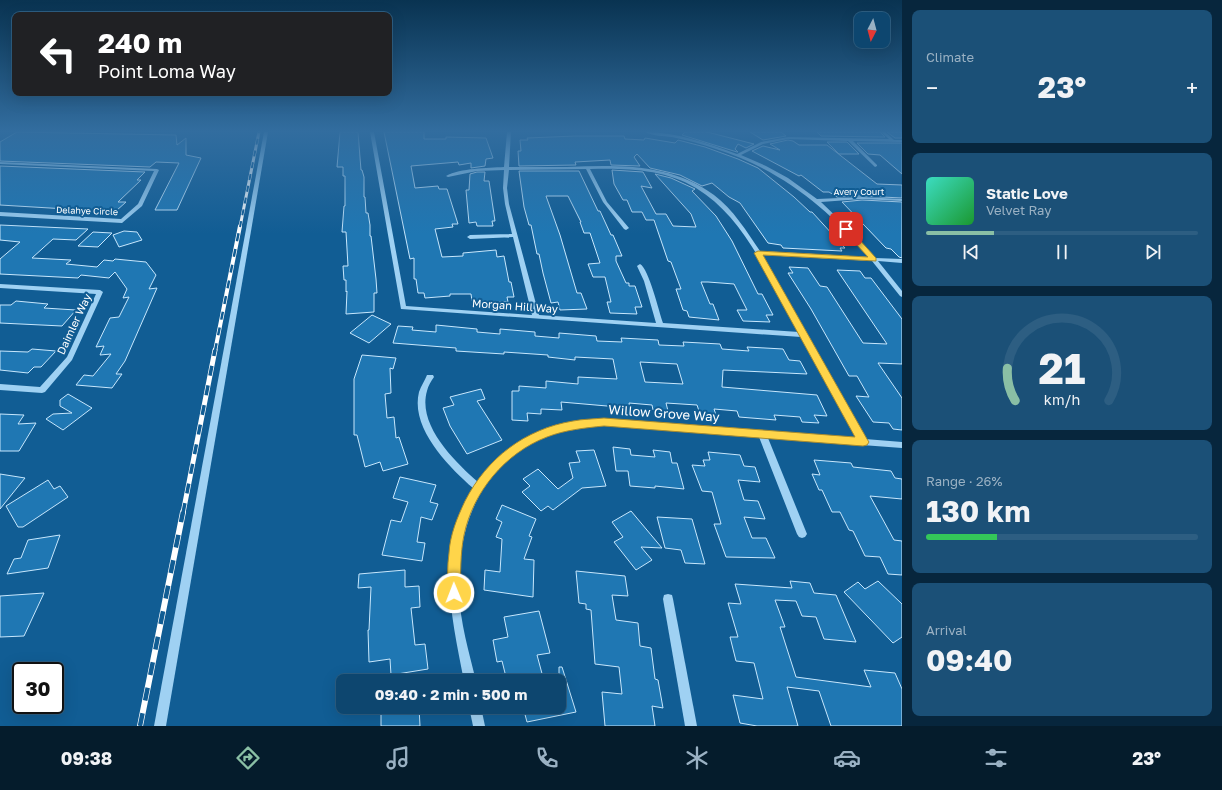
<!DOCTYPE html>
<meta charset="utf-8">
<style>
body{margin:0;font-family:"Golos Text",sans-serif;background:#1b5077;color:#f1f3f6;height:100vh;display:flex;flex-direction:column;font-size:15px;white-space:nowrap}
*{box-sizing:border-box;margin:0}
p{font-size:13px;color:#9ab1c3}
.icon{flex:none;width:22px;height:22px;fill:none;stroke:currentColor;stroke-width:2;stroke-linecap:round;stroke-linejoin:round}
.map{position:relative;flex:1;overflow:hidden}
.side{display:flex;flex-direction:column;gap:10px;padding:10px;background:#07263d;width:320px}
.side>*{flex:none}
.guide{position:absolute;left:12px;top:12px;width:380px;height:84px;border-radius:8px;box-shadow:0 4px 16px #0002,0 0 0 1px #2d5e82;background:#202124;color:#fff;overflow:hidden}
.needle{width:26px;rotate:186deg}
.tools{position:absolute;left:854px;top:12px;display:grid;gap:8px}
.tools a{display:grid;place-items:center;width:36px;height:36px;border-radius:8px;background:#0d466f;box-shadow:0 4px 16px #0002,0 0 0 1px #2d5e82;font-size:20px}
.speed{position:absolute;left:12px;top:662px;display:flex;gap:8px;font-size:20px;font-weight:700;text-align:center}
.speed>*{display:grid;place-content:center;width:52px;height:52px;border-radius:50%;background:#0d466f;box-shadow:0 4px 16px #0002,0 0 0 1px #2d5e82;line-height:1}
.speed .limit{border:2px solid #111;border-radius:6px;background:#fff;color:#111}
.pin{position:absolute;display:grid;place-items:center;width:34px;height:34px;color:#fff;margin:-17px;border-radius:8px;box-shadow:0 2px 6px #0006}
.me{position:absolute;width:44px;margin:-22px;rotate:359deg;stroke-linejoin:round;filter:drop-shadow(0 0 3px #0008)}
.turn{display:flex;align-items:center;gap:14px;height:84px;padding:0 20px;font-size:18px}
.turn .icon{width:52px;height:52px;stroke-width:2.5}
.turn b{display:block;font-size:28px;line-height:34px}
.big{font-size:30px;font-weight:700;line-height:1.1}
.side .card{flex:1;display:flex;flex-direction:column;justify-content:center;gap:6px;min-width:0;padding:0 14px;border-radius:8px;background:#1b5077}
.side .dial{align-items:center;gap:0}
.dial svg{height:104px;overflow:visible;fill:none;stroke:#2d5e82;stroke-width:7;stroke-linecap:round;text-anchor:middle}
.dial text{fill:#f1f3f6;stroke:none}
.song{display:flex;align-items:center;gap:12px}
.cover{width:48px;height:48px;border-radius:6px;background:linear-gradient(135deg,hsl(170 70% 55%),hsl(130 70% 35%))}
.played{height:4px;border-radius:2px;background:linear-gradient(90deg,#8abfa5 25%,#2d5e82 25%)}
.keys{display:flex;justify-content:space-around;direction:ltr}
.heat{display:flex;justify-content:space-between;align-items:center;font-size:22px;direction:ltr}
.charge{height:6px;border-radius:3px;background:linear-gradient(90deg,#34c759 26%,#2d5e82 0)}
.trip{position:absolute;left:336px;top:674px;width:230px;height:40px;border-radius:8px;background:#0d466f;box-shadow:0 4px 16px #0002,0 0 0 1px #2d5e82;font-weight:700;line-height:40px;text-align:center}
.dock{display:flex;height:64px;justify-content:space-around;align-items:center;background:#051c2c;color:#9ab1c3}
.dock .icon{width:28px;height:28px}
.dock .active{color:#8abfa5}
.dock b{font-size:18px;color:#f1f3f6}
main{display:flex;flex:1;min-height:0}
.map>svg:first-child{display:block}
</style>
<main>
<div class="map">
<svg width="902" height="726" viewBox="0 0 902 726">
<rect width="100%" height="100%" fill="#115d94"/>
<!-- building -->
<g fill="#1f77b3" stroke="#c7e7fd" fill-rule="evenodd">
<polygon points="17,132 176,135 177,145 186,138 186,155 201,158 177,210 155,210 179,163 156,162 150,167 0,161 0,142"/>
<polygon points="340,132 358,132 361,170 362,170 364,177 364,197 365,197 366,213 368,213 370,225 370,236 371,236 376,279 377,293 374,293 374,312 346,314 347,291 346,292 346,280 344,280 343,266 348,266 346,232 342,232 344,206 345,206 345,176 343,176 343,167 337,167"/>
<polygon points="384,132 424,132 424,139 446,139 446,137 486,138 493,158 486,159 485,166 471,168 471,163 459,165 458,162 411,166 415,188 438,186 439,189 447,189 458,224 452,224 453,227 435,229 442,257 463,256 463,253 496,250 497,257 504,256 509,282 511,282 514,297 507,297 508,302 472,301 471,294 450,294 450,296 425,298 424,293 418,293 416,279 414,279 414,258 410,259"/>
<polygon points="685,132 707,132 754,144 746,148 738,144 735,149 738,152 737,152 682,135"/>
<polygon points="750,132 781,132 786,136 763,140"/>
<polygon points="817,132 880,132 885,137 821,136"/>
<polygon points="887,132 902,132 902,138 895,138"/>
<polygon points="575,136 624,136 625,139 644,140 645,138 675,143 678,140 705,147 738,159 758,168 794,197 810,212 812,212 845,248 840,248 842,251 783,248 781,245 768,243 740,203 729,197 712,183 702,186 680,175 650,168 637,154 634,157 640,166 611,165 610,160 575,162 576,165 519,166 518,151 521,151 520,140 528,140 527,138"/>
<polygon points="788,140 793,141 799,145 827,145 877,184 902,185 902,198 862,196 837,197 829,192 823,192 801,175 799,176 752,151 763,146 780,150 770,144"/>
<polygon points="827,142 847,142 859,154 839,154"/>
<polygon points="857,143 902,143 902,174 880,155 868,154"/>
<polygon points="0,166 145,172 137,180 141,180 118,202 126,202 116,211 101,210 100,211 0,205"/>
<polygon points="612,170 643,172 652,188 641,186 656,214 666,214 673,226 696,227 691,214 655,174 671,178 695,189 692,191 716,216 732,241 758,294 762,294 773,315 766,315 770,322 743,321 737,310 747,310 734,284 708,282 701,282 710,304 713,304 719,320 689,317 687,311 683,310 676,289 681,289 671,262 668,261 654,220 646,220 642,212 632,212 627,200 623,200 614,184"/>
<polygon points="519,171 579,171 598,211 600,211 611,235 613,235 622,256 616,256 616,261 626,283 629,283 629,286 635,286 642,307 635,307 637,314 610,313 607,302 611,302 605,277 593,277 588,264 600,263 590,233 584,233 580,222 581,222 568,196 546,196 560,235 577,293 581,293 587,309 560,310 558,302 551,303 543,273 539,254 537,254 531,225 529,225 524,207"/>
<polygon points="477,172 485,172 484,181 489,181 495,221 492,221 493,226 477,226 476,222 469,223 466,190 469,190 470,174"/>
<polygon points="862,200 902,202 902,258 899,257 891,249 886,248 842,202"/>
<polygon points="0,225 88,229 76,240 53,239 32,258 71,260 66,264 97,267 104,260 113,261 115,259 146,262 156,275 149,289 157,288 125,361 116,374 122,374 112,388 76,385 84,375 93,376 111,354 100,355 104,346 96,347 110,318 119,317 129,297 123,298 127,289 115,272 109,278 81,275 78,278 0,274 0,259 20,242 0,240"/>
<polygon points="124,231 137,232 142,240 119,247 113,235"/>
<polygon points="93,232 112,233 98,247 78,246"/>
<polygon points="789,267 808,268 820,286 827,287 863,343 887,344 837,270 860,271 865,278 871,278 902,319 902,364 878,363 902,398 902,430 893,429 889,423 873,422 856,396 869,397 857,376 849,376 811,309 788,273 793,273"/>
<polygon points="16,301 48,304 44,308 76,310 62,326 0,323 0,305 11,305"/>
<polygon points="372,315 391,324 369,343 350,333"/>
<path d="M436 325 477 329V332L500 334V329L535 332V336L559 338V333L596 336 597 341 622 342 621 338 658 340 659 345 684 346 683 342 720 344 722 349 749 351 747 347 783 349 789 360 800 361 807 374 723 370 722 387 817 395 827 416 814 415 819 423 802 422 800 417 774 415 776 420 739 417 737 411 714 409 716 415 700 414 697 405 666 403 668 411 653 410 652 405 629 403 630 408 561 402 562 410 541 409V414L527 413 528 421 512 420V391H519V386L546 388V381L578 384V377L617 379 613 359 575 357V360L548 357V355L504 352V354L456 351V348L393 343 398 326 413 327 412 330 436 332ZM640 362 677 364 683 384 645 382Z"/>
<polygon points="32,349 56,351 41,367 34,367 28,373 0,370 0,351 28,352"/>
<polygon points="362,355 396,358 393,369 390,368 391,393 385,394 387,418 394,417 396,438 399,437 408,464 383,471 380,462 365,467 357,435 354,435 354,379"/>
<polygon points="481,389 485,399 477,401 502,440 467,454 450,426 443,408 454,405 450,397"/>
<polygon points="68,394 92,408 63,430 46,419 53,414 72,413 60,406 60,400"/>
<polygon points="0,414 24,415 18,424 36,423 19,451 0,451"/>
<polygon points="613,447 630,449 631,455 655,457 653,450 670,452 672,463 677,463 684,489 655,486 655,488 630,486 628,471 616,471"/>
<polygon points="594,450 606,486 582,488 553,510 548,506 541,511 522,492 530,486 523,479 538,469 558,489 573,478 569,463 580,462 576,451"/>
<polygon points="708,452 740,455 744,466 755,467 760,482 738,480 744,500 758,501 765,519 744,517 752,538 766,538 775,558 726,557 714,524 721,524 712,492 702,491 692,465 705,466 703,460 710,460"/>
<polygon points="814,460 851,463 853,467 891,471 895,478 902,479 902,499 870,496 894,540 902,541 902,575 888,574 880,557 865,556 853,531 849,530 840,512 832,512 822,490 819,490 812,474 820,475"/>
<polygon points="0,474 25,478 0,509"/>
<polygon points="400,477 436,485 430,502 438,504 432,520 421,517 417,542 425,543 422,561 382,555 391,520 401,522 408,502 393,498"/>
<polygon points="48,480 54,489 60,486 68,497 23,527 18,527 6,506"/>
<polygon points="502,505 536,519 529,536 532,537 524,559 534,560 533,597 484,590 485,570 500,572 502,539 496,537 502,522 496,519"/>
<polygon points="631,511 662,548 641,547 652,560 636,570 614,542 623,537 612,522"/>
<polygon points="657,517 692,519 705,564 685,563 681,550 665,548"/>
<polygon points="60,535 48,568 7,574 14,559 21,558 28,540"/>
<polygon points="405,570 405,587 419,586 420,607 411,608 415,645 425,644 428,669 391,675 390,659 369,662 368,630 369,630 371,587 358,588 359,574"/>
<polygon points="576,571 625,576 628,596 612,595 616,620 638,623 640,646 651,648 655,679 658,680 663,708 652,706 655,726 605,726 602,692 622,694 619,667 595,664 591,610 586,609 586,604 579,603"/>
<polygon points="790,581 810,583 814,593 836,595 856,642 824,639 816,617 802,616 796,601 775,600 785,627 780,627 796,677 871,687 864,670 895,673 902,689 902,726 831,726 819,691 787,687 798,726 757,726 740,723 733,695 763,699 754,663 736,661 730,637 738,637 728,603 741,604 735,584 792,588"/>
<polygon points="878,581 902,604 902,637 893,643 844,592 858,582 865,589"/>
<polygon points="44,593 24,636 0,637 0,596"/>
<polygon points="539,611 550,653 537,655 544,681 507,681 502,661 497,662 493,640 508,637 504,617"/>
<polygon points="559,667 562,667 576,712 527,722 523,707 559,707"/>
<polygon points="381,707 419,707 420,726 381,726"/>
</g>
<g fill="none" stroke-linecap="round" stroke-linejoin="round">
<!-- minor -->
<g fill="#9fd1f3" fill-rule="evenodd">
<polygon points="264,132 268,132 166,726 154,726"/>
<path d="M370 132H374L406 306 532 315 513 237 470 239 467 237 470 235 512 234 505 204 503 188 504 170 477 171 448 177 446 176C461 168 487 168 504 167L507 132H511L509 167C528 167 547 167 567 167 617 165 671 163 714 195 733 209 747 232 760 251L869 257C827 207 779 169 716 149 702 144 687 140 672 137 663 136 653 136 645 132 676 132 708 143 737 154L761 142 788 137 889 139 881 132H885L894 140H902V142L853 141 877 165V166L875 167 848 141 788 139 763 144 741 155 766 166 788 178 817 199 862 197 902 199V201L862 199 821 202 848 228 875 258 902 259V263L878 261 902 291V297L900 296 872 261 762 255 865 439 902 442V448L768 438 807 534 805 537 802 538 799 537 797 534 759 437C723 434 687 432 651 429 636 428 617 424 602 425 582 427 560 431 541 439 479 467 457 528 459 592 460 622 469 652 476 681H464C454 629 441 576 457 524 460 513 466 503 470 493L473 488C449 467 410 428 419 392 421 386 425 380 427 375H433L434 377C431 381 428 386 427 391 417 425 455 462 478 482L487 469 509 449 535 434 569 423 604 419 857 438 801 337 401 309ZM586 169 603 202 624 229 626 230 629 228 607 202 590 169C625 168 665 169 696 188 747 219 771 283 799 332L663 323C659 312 649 269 640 264L637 266 644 281 656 323 539 315 509 204 507 188 509 170Z"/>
<polygon points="0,162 157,169 159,170 142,206 122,223 0,216 0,212 121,219 138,204 154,171 0,164"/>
<polygon points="0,284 100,290 103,292 72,360 45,392 42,393 0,390 0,384 40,387 67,357 96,294 0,288"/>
<polygon points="668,594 672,595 673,599 697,726 685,726 663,599 664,595"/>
<polygon points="469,707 481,707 485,726 473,726"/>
</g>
<!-- rail-far3 casing -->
<g stroke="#fff" stroke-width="3">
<polyline id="rail-far3" points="240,227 259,132"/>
</g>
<!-- rail-far2 casing -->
<g stroke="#fff" stroke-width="4">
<polyline id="rail-far2" points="215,351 240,226"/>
</g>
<!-- rail-far1 casing -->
<g stroke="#fff" stroke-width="5">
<polyline id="rail-far1" points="183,513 215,350"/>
</g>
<!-- rail casing -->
<g stroke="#fff" stroke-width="6">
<polyline id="rail" points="140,726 183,512"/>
</g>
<!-- rail-far3 -->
<use href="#rail-far3" stroke="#115d94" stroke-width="2" stroke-dasharray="6" stroke-linecap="butt"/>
<!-- rail-far2 -->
<use href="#rail-far2" stroke="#115d94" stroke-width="2.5" stroke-dasharray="8" stroke-linecap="butt"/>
<!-- rail-far1 -->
<use href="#rail-far1" stroke="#115d94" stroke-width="3.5" stroke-dasharray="10" stroke-linecap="butt"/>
<!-- rail -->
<use href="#rail" stroke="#115d94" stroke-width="4.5" stroke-dasharray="13" stroke-linecap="butt"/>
</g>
<!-- sky -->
<linearGradient id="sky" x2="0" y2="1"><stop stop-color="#093351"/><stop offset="0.56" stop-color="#326d9f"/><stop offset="1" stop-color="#326d9f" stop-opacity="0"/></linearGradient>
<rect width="902" height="234" fill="url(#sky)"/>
<!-- route -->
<path fill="#ffd54a" stroke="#a68a30" d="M843 227H848L876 258V261L763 255 867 439 869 442 867 445 863 446 604 426C584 428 565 430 547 437 505 453 473 492 464 535 460 554 461 574 460 593L458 598 454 600 449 598 447 593C448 580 447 566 449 553 450 535 457 518 465 501 487 458 525 429 573 421 583 419 594 419 604 418L855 437 754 253 758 251 868 257 843 230Z"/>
<g text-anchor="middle" stroke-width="4" stroke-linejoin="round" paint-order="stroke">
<!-- far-street labels -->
<g font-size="9" fill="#fff" stroke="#115d94">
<text x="859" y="195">Avery Court</text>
<text transform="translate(87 211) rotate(2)" y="3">Delahye Circle</text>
</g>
<!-- street labels -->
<g font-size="11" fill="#fff" stroke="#115d94">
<text transform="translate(515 306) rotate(4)" y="4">Morgan Hill Way</text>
<text transform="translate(74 324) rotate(-65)" y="4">Daimler Way</text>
</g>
<!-- near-street labels -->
<g font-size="13" fill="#fff" stroke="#115d94">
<text transform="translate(664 413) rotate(4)" y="5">Willow Grove Way</text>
</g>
</g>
</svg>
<div class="tools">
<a><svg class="needle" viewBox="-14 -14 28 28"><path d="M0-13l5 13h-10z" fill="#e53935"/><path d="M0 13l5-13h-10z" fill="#9ab1c3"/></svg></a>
</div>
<div class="speed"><div class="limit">30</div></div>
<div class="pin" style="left:846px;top:229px;background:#d93025"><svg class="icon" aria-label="arrive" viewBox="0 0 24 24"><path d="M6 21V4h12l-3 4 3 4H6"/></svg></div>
<svg class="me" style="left:454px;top:593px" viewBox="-20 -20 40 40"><circle r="17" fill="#ffd54a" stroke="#fff" stroke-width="3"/><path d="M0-11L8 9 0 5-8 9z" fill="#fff"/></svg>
<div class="trip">09:40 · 2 min · 500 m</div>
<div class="guide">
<div class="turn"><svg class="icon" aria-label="left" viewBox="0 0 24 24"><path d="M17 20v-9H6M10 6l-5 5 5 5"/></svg><div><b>240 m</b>Point Loma Way</div></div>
</div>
</div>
<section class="side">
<div class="card"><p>Climate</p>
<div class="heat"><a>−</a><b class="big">23°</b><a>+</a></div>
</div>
<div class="card">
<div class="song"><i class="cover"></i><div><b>Static Love</b><p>Velvet Ray</p></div></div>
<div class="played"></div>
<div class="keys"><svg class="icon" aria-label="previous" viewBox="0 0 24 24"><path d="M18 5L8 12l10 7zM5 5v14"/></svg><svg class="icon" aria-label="pause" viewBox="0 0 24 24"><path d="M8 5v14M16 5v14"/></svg><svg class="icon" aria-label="next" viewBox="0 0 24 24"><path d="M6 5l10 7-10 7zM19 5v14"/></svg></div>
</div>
<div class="card dial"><svg viewBox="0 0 100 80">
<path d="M14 69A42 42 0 1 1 86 69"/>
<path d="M14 69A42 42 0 0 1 8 44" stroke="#8abfa5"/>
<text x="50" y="56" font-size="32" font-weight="700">21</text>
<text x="50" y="72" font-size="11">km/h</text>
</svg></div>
<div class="card"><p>Range · 26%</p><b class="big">130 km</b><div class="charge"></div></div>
<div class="card"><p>Arrival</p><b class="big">09:40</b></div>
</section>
</main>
<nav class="dock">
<b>09:38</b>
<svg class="icon active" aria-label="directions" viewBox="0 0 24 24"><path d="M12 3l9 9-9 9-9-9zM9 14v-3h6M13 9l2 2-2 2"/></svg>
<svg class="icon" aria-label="music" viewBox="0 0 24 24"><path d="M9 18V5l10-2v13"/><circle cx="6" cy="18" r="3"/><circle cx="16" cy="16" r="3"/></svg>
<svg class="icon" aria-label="phone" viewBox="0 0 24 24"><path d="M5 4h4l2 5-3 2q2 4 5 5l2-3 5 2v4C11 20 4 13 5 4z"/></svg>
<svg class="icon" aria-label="climate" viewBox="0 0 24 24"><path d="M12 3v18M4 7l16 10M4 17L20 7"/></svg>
<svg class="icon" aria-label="car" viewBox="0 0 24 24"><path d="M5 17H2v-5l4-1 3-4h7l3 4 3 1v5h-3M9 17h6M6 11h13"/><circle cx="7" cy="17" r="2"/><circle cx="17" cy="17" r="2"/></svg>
<svg class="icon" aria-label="filters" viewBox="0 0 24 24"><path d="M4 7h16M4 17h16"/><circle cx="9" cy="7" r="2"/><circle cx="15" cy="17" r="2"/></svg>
<b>23°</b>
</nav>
